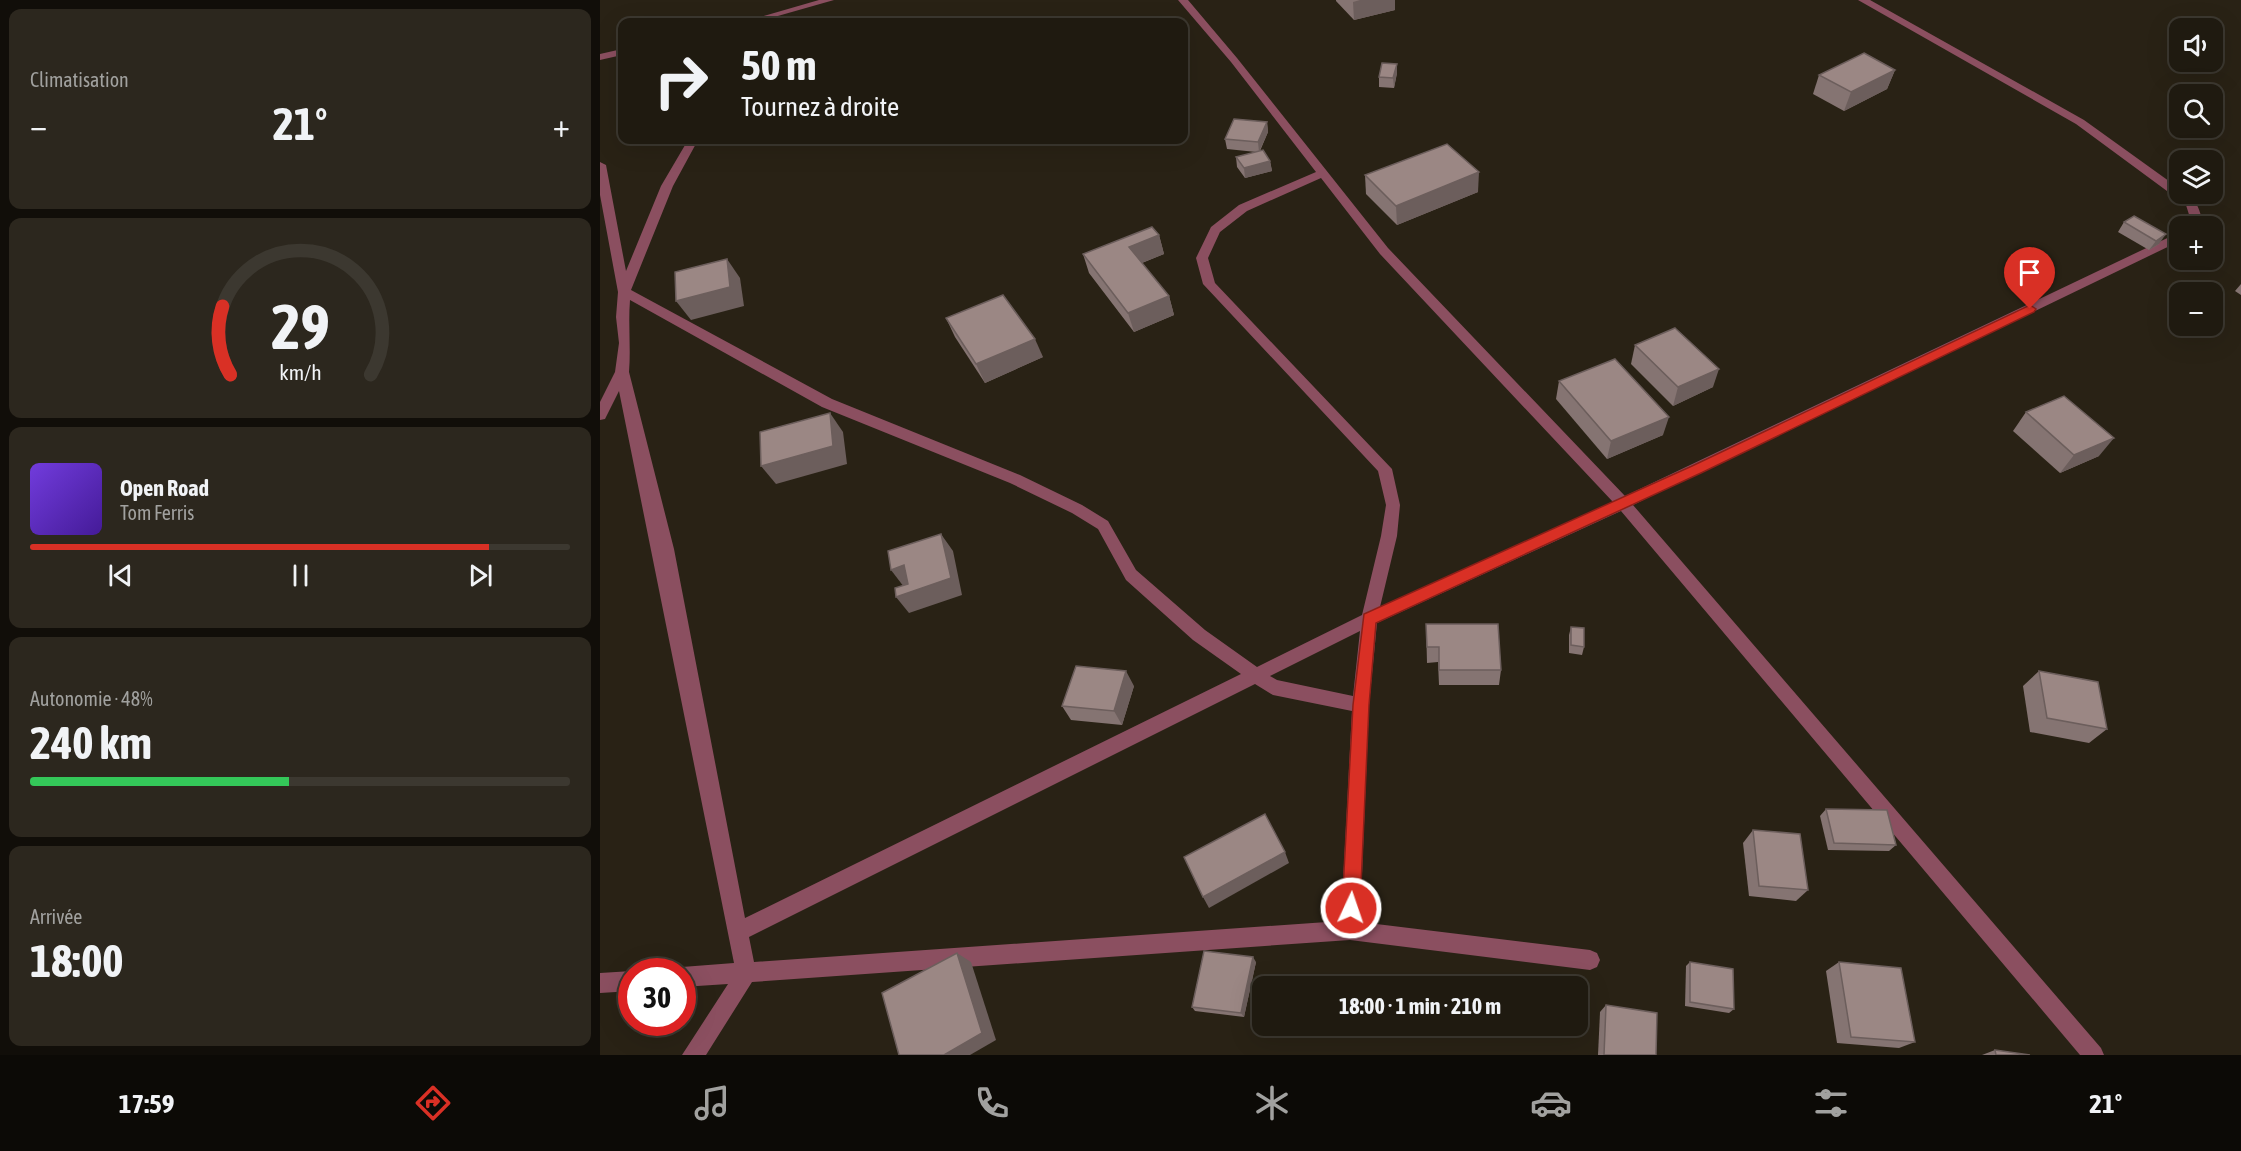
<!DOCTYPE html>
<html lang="fr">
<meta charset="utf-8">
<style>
body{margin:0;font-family:"Asap Condensed",sans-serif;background:#2c271e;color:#f1f3f6;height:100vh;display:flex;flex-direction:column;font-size:22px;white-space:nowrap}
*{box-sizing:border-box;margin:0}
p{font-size:20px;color:#a1a19f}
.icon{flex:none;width:33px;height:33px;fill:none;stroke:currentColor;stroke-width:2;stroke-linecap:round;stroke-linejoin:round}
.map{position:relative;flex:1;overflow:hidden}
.details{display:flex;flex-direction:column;gap:9px;padding:9px;background:#110e09;width:600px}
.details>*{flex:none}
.guide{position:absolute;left:18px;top:18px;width:570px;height:126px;border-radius:12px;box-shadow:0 6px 24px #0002,0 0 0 2px #3c3830;background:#1f1a10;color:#f1f3f6;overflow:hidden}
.fabs{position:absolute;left:1569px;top:18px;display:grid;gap:12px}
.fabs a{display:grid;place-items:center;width:54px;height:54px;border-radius:12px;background:#1f1a10;box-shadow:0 6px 24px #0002,0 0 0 2px #3c3830;font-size:30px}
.speed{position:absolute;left:18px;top:958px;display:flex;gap:12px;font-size:30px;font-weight:700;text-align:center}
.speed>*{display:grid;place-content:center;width:78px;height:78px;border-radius:50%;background:#1f1a10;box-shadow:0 6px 24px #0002,0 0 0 2px #3c3830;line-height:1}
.speed .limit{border:9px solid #d22;background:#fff;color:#111}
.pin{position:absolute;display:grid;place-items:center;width:51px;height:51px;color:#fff;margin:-62px -26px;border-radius:50% 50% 50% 0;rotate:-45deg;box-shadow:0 0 6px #0007}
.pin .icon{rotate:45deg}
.me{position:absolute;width:66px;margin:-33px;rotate:3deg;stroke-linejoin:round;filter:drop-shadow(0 0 4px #0008)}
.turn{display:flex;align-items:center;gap:21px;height:126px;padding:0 24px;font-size:27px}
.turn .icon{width:78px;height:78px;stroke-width:2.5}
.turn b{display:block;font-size:42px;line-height:51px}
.big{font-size:45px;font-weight:700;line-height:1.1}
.details .widget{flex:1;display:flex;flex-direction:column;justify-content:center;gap:9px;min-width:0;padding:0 21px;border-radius:12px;background:#2c271e}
.details .dial{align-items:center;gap:0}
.dial svg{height:156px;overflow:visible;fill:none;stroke:#3c3830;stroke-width:7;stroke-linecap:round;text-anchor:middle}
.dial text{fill:#f1f3f6;stroke:none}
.song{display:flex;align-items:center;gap:18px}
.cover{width:72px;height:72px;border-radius:9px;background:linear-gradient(135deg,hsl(260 70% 55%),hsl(260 70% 35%))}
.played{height:6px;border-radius:3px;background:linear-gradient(90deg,#d93025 85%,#3c3830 85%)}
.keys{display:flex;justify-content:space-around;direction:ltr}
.heat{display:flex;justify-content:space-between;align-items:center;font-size:33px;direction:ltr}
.charge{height:9px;border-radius:4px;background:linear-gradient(90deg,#34c759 48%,#3c3830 0)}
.trip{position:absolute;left:652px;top:976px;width:336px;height:60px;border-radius:12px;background:#1f1a10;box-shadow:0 6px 24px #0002,0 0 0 2px #3c3830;font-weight:700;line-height:60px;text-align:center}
.tab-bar{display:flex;height:96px;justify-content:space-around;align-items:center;background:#0c0a06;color:#a1a19f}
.tab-bar .icon{width:42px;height:42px}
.tab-bar .selected{color:#d93025}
.tab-bar b{font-size:27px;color:#f1f3f6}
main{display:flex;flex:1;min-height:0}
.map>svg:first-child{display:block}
</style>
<main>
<section class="details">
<div class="widget"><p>Climatisation</p>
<div class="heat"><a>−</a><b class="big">21°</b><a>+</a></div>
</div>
<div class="widget dial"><svg viewBox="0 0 100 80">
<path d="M14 69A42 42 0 1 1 86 69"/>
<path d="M14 69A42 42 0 0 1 10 34" stroke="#d93025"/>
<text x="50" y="56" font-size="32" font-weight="700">29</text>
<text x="50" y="72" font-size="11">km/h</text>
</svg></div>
<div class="widget">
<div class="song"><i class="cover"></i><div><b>Open Road</b><p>Tom Ferris</p></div></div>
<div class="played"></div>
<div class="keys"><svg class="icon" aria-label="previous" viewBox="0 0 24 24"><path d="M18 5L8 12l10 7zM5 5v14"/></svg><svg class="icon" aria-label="pause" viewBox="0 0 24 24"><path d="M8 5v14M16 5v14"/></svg><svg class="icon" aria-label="next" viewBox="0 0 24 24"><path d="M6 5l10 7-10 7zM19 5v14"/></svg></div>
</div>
<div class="widget"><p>Autonomie · 48%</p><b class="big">240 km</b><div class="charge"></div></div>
<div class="widget"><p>Arrivée</p><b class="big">18:00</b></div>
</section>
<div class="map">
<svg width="1641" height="1055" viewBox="0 0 1641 1055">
<rect width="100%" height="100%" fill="#292215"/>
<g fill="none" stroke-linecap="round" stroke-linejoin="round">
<!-- street -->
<g fill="#8b4f60" fill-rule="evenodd">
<polygon points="219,0 234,0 157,22 143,22"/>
<path d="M578 0H588L637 58 788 248 1025 496 1580 232V241L1033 505 1501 1048 1504 1055H1480L1021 511 777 623 769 705 760 922 990 950 997 953 1000 960 997 967 990 970 750 940 152 982 106 1055H82L128 984 82 987V972H74L75 970 82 967 134 963 19 391 5 419 0 420V402L15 372 19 343 16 317 18 292 0 195V162L6 165 26 271 61 186 88 140H98L73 186 31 290 232 399 420 475 482 505 508 521 536 570 605 630 657 667 762 615 781 536 786 505 778 471 603 284 596 258 611 227 639 205 716 172 631 62ZM721 178 780 254 1013 502 780 607 797 536 800 505 792 469 615 283 608 258 620 232 647 211ZM30 300 222 407 410 483 472 513 498 529 526 580 593 640 641 674 145 918 74 549 29 372C31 347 28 325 30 300ZM760 631 753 696 677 680 670 676ZM655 684 673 695 752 711 741 921 154 962 149 937Z"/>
<path d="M1258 0H1270L1484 120 1580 189V194C1596 194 1599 209 1603 222L1598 226H1585L1591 221 1586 205 1476 124Z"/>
<polygon points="22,49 22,55 0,60 0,54"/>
<polygon points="32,971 34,972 32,972 32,991 0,993 0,973"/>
</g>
</g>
<!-- wall -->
<g fill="#857472">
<polygon points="736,0 795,0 795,10 754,20 736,1"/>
<polygon points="797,64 797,73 794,88 779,87 779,77"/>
<polygon points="1295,70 1287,89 1244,111 1213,94 1219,75"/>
<polygon points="667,122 668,132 660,151 670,161 672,171 645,178 637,167 636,157 656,152 627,149 625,139"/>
<polygon points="765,175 878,192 797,225 766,194"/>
<polygon points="1534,216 1559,244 1549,250 1518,232 1524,222"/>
<polygon points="559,235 564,254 542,263 569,296 574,315 534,332 489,273 483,254"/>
<polygon points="1641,284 1641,295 1635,291"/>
<polygon points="346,318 443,357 385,383 355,337"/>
<polygon points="1035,345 1113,387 1073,406 1031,364"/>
<polygon points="959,381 1063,435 1007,459 956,399"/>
<polygon points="1426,412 1499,456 1460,473 1413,431"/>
<polygon points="826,624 901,670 899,685 839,685 838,662 827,663"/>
<polygon points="971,627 984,647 982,655 969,653 969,635"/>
<polygon points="1439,671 1507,729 1489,743 1430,732 1423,686"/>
<polygon points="534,686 522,725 471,720 462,706"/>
<polygon points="1226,809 1296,845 1289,851 1228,850 1220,816"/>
<polygon points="1153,830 1208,890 1196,901 1149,896 1143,843"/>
<polygon points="656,962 644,1017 595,1011 592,1007"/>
<polygon points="1090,962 1134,1009 1129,1013 1085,1006 1086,966"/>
<polygon points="1239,962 1315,1042 1299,1048 1237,1043 1226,971"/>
<polygon points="1006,1005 1056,1055 998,1055 1000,1012"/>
<polygon points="1395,1050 1430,1055 1382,1055"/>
</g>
<!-- shaded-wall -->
<g fill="#6c5e5c">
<polygon points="760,0 795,0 795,10 754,20 753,2"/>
<polygon points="797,64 797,73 794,88 793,78"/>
<polygon points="1295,70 1287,89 1244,111 1251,92"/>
<polygon points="667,122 668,132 659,152 658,142"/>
<polygon points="670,161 672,171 645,178 644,168"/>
<polygon points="879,172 878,192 797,225 796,206"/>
<polygon points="1566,234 1559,244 1549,250 1556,241"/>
<polygon points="559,235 564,254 534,266 529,247"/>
<polygon points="127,259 140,278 144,306 91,320 76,301"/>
<polygon points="569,296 574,315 534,332 528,313"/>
<polygon points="435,339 443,357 385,383 376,364"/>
<polygon points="1119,369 1113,387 1073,406 1078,387"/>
<polygon points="230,413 243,432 247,464 176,484 161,466"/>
<polygon points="1069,417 1063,435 1007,459 1011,441"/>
<polygon points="1514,438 1499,456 1460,473 1474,455"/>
<polygon points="341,534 353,551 362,595 309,613 296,597 351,578"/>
<polygon points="304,565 317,582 304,587 291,570"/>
<polygon points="526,671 534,686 522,725 514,711"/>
<polygon points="685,852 689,863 609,908 603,897"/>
<polygon points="357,953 371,962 396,1040 370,1055 344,1055"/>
<polygon points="653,957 656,962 644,1017 641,1013"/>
</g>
<!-- building -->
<g fill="#9b8784" stroke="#6c5e5c" stroke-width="1.5">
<polygon points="1264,53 1295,70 1251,92 1219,75"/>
<polygon points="782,63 797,64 793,78 779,77"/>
<polygon points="634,119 667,122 658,142 625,139"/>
<polygon points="847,144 879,172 796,206 765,175"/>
<polygon points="663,150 670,161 644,168 636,157"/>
<polygon points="1534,216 1566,234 1556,241 1524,222"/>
<polygon points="552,227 559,235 529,247 569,296 528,313 483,254"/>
<polygon points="127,259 130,287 76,301 75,272"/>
<polygon points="403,295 435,339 376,364 346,318"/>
<polygon points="1075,328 1119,369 1078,387 1035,345"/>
<polygon points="1015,359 1069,417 1011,441 959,381"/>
<polygon points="1464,396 1514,438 1474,455 1426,412"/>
<polygon points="230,413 233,446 161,466 160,432"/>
<polygon points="341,534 351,578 296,597 295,588 308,584 304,565 291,570 288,551"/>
<polygon points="826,624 898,624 901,670 839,670 839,647 827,647"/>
<polygon points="971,627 984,628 984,647 971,645"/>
<polygon points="476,666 526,671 514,711 462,706"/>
<polygon points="1439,671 1498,682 1507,729 1447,718"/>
<polygon points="1226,809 1287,810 1296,845 1234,843"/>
<polygon points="665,814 685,852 603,897 584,857"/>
<polygon points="1153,830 1200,834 1208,890 1159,886"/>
<polygon points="604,951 653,957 641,1013 592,1007"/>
<polygon points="357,953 382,1033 344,1055 299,1055 282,993"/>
<polygon points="1090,962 1133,969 1134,1009 1090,1002"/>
<polygon points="1239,962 1301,968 1315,1042 1251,1037"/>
<polygon points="1006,1005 1057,1013 1056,1055 1004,1055"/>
<polygon points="1395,1050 1430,1055 1396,1055"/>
</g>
<!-- route -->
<polygon fill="#d93025" stroke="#8d1f18" stroke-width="1.5" points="1430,305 1436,309 1434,312 1101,473 776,623 769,705 760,908 757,914 751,917 745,914 742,908 753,705 764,614 1092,466"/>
</svg>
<div class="fabs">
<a><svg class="icon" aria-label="sound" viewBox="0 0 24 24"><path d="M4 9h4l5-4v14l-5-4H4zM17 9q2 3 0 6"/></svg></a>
<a><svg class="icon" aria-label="search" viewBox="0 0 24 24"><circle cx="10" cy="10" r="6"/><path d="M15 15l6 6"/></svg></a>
<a><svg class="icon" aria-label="layers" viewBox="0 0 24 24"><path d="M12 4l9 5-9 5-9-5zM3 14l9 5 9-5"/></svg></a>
<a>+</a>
<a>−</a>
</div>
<div class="speed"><div class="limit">30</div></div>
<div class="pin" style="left:1430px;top:309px;background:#d93025"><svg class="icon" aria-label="arrive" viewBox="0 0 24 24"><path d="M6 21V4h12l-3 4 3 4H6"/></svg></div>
<svg class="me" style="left:751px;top:908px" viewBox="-20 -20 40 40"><circle r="17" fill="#d93025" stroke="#fff" stroke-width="3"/><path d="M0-11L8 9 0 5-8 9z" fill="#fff"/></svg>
<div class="trip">18:00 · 1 min · 210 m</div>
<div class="guide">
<div class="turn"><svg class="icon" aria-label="right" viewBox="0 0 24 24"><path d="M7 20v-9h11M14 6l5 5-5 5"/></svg><div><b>50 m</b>Tournez à droite</div></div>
</div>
</div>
</main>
<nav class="tab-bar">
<b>17:59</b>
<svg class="icon selected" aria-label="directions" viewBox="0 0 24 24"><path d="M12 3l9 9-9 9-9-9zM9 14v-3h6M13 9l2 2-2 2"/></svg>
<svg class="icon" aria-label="music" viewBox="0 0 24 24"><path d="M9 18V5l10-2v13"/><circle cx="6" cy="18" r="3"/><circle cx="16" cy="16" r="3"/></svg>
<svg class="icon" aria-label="phone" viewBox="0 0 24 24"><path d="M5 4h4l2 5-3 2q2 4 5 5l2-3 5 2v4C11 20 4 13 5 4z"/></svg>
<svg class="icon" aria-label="climate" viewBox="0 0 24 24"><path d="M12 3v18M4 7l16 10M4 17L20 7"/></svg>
<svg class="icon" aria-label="car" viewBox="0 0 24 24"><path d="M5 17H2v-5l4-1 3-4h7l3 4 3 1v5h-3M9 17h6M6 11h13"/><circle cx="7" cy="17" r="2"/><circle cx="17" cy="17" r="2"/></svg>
<svg class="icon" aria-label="filters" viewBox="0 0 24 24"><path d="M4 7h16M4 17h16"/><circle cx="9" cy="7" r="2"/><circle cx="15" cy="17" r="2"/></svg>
<b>21°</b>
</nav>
